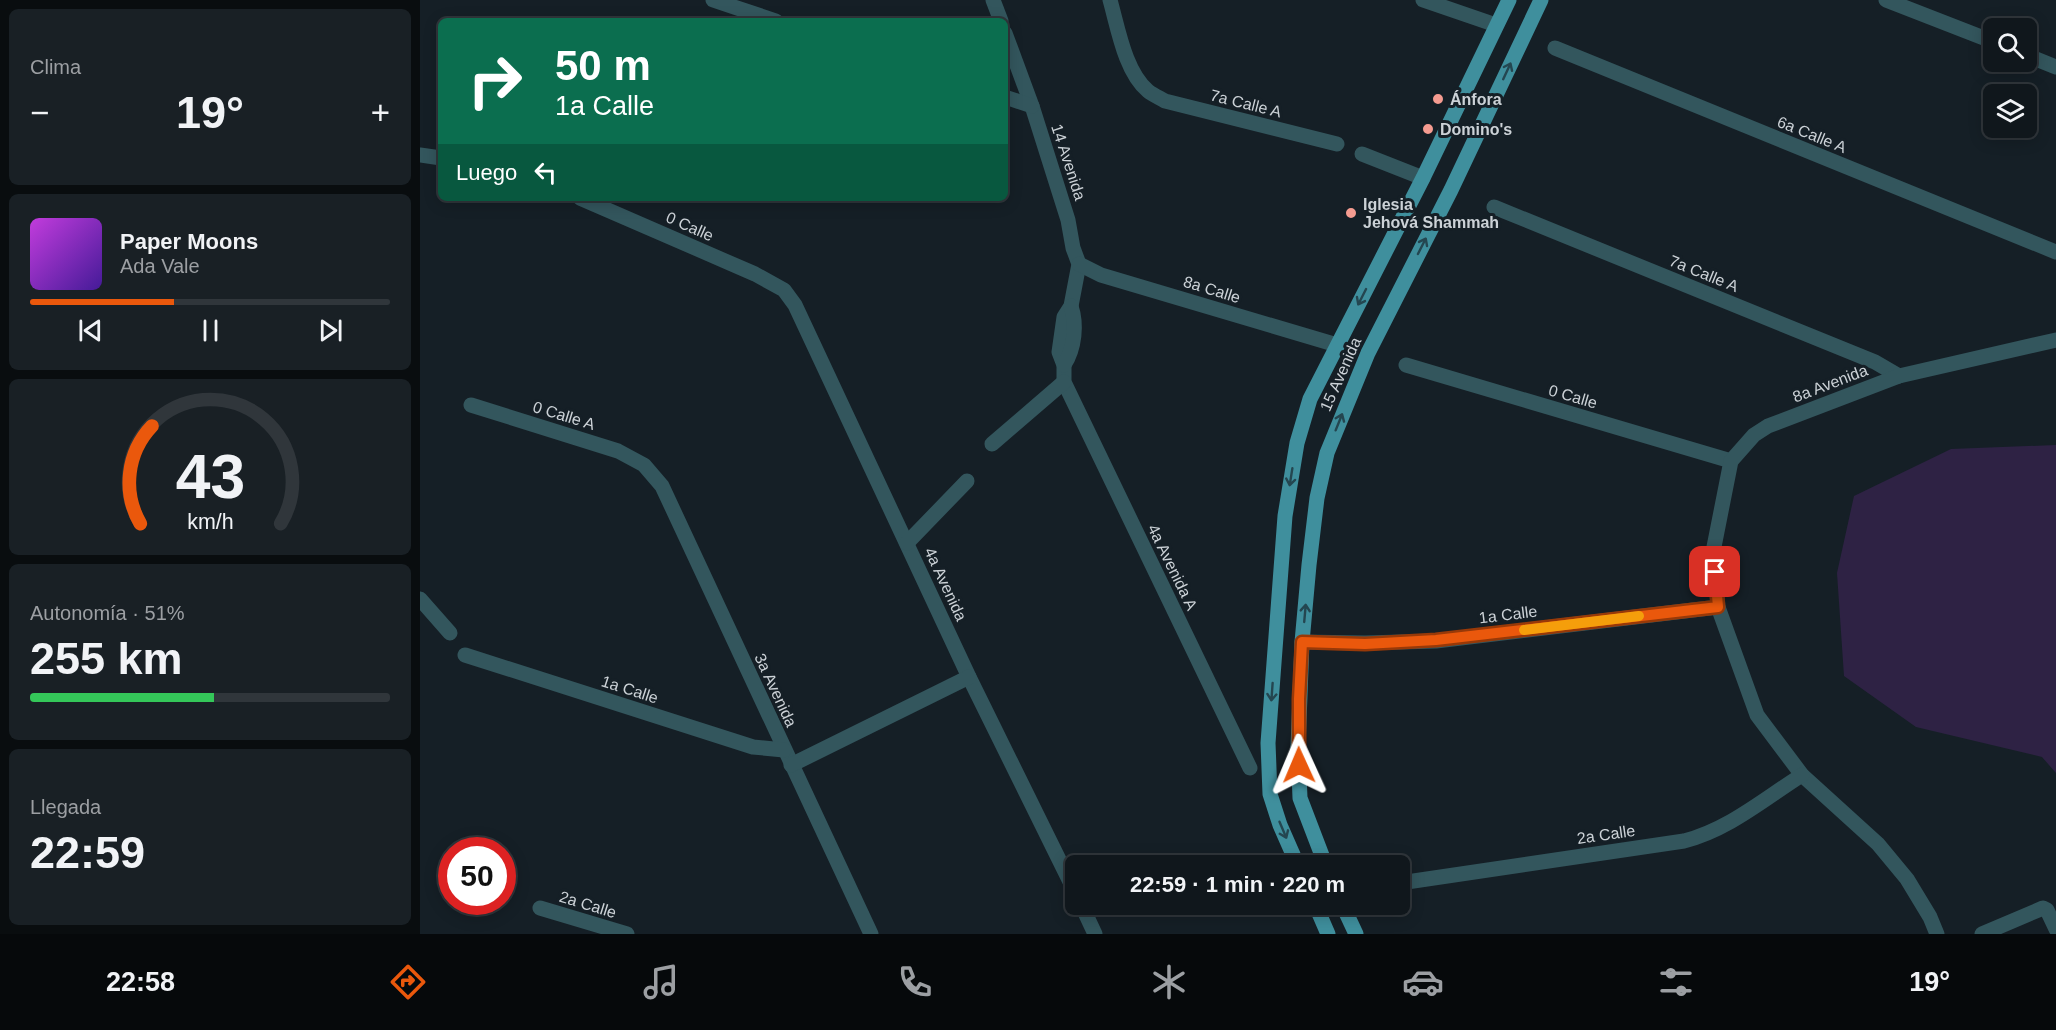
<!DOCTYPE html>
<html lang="es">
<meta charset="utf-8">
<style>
body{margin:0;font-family:Helvetica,sans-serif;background:#192025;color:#f1f3f6;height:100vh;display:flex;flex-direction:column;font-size:22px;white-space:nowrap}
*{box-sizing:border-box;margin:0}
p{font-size:20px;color:#9c9fa3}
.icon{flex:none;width:33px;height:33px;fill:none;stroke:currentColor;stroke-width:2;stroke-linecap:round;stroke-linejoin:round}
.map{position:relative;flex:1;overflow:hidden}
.side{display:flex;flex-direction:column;gap:9px;padding:9px;background:#090d0f;width:420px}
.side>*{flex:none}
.banner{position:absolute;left:18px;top:18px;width:570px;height:183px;border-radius:9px;box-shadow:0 3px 15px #0003,0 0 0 2px #30363b;background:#0b6e4f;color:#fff;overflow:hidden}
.tools{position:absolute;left:1563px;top:18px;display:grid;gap:12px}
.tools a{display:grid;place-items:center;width:54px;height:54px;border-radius:9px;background:#10171c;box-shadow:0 3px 15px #0003,0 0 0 2px #30363b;font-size:30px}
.speed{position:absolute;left:18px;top:837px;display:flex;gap:12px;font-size:30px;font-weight:700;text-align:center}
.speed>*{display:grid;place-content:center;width:78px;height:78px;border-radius:50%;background:#10171c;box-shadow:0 3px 15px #0003,0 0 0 2px #30363b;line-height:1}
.speed .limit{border:9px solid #d22;background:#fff;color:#111}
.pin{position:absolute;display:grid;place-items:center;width:51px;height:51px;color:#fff;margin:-26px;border-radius:12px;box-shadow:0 3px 9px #0006}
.me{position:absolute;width:66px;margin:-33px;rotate:359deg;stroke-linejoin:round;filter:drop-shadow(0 0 4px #0008)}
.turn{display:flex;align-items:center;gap:21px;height:126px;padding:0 18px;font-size:27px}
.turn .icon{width:78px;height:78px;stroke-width:2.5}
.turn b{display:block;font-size:42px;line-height:51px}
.then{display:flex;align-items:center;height:57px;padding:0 18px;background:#0003;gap:12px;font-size:22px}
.big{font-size:45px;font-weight:800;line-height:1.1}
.side .card{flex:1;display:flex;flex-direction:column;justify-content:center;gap:9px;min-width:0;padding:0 21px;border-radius:9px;background:#192025}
.side .dial{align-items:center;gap:0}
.dial svg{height:156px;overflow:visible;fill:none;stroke:#30363b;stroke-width:7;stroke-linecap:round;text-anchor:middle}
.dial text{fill:#f1f3f6;stroke:none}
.song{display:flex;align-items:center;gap:18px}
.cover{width:72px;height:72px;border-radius:9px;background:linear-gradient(135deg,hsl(290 70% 55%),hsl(260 70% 35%))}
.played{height:6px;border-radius:3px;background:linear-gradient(90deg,#ea580c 40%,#30363b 40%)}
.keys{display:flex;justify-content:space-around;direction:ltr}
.heat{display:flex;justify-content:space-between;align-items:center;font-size:33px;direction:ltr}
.charge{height:9px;border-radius:4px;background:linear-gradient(90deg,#34c759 51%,#30363b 0)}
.trip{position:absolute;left:645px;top:855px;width:345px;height:60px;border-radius:9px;background:#10171c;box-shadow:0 3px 15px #0003,0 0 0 2px #30363b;font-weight:800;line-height:60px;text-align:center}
.tab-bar{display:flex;height:96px;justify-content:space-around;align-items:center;background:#06090b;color:#9c9fa3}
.tab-bar .icon{width:42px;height:42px}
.tab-bar .active{color:#ea580c}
.tab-bar b{font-size:27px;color:#f1f3f6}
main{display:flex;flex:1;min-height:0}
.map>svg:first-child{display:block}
</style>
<main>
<section class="side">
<div class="card"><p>Clima</p>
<div class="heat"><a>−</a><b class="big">19°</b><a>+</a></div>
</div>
<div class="card">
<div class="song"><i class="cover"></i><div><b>Paper Moons</b><p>Ada Vale</p></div></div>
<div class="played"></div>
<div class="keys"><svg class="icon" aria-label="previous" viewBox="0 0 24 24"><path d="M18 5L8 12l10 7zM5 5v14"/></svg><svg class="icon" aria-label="pause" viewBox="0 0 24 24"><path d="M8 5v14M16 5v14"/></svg><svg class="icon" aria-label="next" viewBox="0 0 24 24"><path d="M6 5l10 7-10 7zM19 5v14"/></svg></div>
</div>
<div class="card dial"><svg viewBox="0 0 100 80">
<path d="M14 69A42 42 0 1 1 86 69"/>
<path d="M14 69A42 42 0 0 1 20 19" stroke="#ea580c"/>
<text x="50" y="56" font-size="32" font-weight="700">43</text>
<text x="50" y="72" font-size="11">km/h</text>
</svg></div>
<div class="card"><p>Autonomía · 51%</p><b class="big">255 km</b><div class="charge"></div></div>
<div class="card"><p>Llegada</p><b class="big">22:59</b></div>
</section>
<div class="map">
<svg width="1636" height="934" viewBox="0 0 1636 934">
<rect width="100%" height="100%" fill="#151f26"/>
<!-- green -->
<polygon fill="#2e2244" points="1636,445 1636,773 1622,757 1496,727 1424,676 1417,573 1434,496 1531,449"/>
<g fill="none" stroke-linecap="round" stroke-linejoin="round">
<!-- minor -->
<g stroke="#33565d" stroke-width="15">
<polyline points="293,0 356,21"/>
<polyline points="573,0 581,21"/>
<path d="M690 0C698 28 705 72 728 91 733 95 740 98 745 101L917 144"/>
<polyline points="1003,0 1076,25"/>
<polyline points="1466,0 1574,42"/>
<polyline points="585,33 612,106 648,220 653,248 659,264 651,306 644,317 639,352 644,365 644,382 830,768"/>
<polyline points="1135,48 1636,252"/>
<polyline points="1606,55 1636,67"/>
<polyline points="585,97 612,106"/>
<polyline points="942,154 1003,178"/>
<polyline points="0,155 21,158"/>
<polyline points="160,198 335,274 364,290 375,305 549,677 656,894"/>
<polyline points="1074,207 1455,362 1479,376"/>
<polyline points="659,264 681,275 917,345"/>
<path d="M644 365C655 348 657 324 651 306"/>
<polyline points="986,365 1311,461"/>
<polyline points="51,405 198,451 224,465 242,486 451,934"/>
<polyline points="572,444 644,382"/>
<polyline points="487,543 547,481"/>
<polyline points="1291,562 1311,461 1334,435 1348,426 1479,376 1636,340"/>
<polyline points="1295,572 1298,607 1337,715 1382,775 1458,844 1487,879 1510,917 1517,934"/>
<polyline points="0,599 30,633"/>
<polyline points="882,642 945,643 1016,641 1298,607"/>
<polyline points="45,655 333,747 364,750"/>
<polyline points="371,765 549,677"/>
<path d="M980 883 1264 841C1308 830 1344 799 1382 775"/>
<polyline points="661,904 675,934"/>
<polyline points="120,908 207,934"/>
<polyline points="1562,934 1623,908 1627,910 1636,929"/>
</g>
<!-- major -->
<g stroke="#3f8f9d" stroke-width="15">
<polyline points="878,866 860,825 850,794 848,743 865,516 877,443 890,399 1003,178 1089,0"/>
<polyline points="906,866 880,798 878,748 882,642 889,565 897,498 907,453 948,353 1031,190 1121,0"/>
<polyline points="895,904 908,934"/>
<polyline points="922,904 936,934"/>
</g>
</g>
<!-- one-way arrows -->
<defs><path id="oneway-shaft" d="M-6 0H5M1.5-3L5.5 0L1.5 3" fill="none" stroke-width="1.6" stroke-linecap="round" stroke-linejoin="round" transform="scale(1.5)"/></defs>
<g stroke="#244650">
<use href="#oneway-shaft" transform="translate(1087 71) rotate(-65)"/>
<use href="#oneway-shaft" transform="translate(1002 246) rotate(-63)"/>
<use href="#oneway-shaft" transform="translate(942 297) rotate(117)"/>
<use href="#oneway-shaft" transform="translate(919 422) rotate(-68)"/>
<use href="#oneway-shaft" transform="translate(871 477) rotate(99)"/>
<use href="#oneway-shaft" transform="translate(885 613) rotate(-85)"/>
<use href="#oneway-shaft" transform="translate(852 692) rotate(94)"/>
<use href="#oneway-shaft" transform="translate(863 830) rotate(67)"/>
</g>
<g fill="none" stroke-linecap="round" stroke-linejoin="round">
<!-- route casing -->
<g stroke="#983908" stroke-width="15">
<polyline id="route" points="879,765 879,699 882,642 945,644 1016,640 1298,607 1295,572"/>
</g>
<!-- route -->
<use href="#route" stroke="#ea580c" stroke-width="10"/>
<!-- slow -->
<polyline stroke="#f59e0b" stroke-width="10" points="1104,630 1219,616"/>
</g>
<!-- markers -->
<g fill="#f59c91" stroke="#151f26" stroke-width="2">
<circle cx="1018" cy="99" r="6"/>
<circle cx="1008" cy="129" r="6"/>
<circle cx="931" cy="213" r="6"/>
</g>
<g text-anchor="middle" stroke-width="6" stroke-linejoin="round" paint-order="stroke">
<!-- poi labels -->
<g font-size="16" font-weight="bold" fill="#ccd2d7" stroke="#151f26" text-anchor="start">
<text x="1030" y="105">Ánfora</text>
<text x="1020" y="135">Domino's</text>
<text x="943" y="210">Iglesia<tspan x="943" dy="18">Jehová Shammah</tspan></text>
</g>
<!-- street labels -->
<g font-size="16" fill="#ccd2d7" stroke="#151f26">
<text transform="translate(826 103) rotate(14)" y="6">7a Calle A</text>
<text transform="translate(1392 134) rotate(22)" y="6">6a Calle A</text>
<text transform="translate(649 162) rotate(72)" y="6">14 Avenida</text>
<text transform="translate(270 226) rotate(24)" y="6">0 Calle</text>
<text transform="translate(1284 273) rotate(22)" y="6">7a Calle A</text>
<text transform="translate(792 289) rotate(17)" y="6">8a Calle</text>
<text transform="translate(920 374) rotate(-66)" y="6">15 Avenida</text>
<text transform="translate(1410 383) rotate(-21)" y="6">8a Avenida</text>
<text transform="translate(1153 396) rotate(16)" y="6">0 Calle</text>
<text transform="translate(144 415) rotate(17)" y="6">0 Calle A</text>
<text transform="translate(753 567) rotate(64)" y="6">4a Avenida A</text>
<text transform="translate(526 584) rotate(65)" y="6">4a Avenida</text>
<text transform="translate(1088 614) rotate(-7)" y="6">1a Calle</text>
<text transform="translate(210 689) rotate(18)" y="6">1a Calle</text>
<text transform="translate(356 690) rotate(65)" y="6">3a Avenida</text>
<text transform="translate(1186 834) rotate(-8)" y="6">2a Calle</text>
<text transform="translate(168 904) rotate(17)" y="6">2a Calle</text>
</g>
</g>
</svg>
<div class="tools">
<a><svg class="icon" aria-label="search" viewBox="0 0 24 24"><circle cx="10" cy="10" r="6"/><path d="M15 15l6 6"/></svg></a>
<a><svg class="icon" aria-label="layers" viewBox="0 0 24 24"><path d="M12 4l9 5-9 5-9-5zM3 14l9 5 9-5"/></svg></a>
</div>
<div class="speed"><div class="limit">50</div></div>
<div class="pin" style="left:1295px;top:572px;background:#d93025"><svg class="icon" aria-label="arrive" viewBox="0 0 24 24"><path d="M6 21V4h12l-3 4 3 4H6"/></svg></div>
<svg class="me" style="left:879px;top:765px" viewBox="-20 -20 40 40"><path d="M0-17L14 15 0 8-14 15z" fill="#ea580c" stroke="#fff" stroke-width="4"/></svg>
<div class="trip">22:59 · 1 min · 220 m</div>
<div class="banner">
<div class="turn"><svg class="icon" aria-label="right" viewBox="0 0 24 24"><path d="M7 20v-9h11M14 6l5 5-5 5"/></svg><div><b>50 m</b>1a Calle</div></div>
<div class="then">Luego<svg class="icon" aria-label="left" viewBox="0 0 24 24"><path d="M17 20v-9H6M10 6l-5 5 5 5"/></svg></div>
</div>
</div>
</main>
<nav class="tab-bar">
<b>22:58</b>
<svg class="icon active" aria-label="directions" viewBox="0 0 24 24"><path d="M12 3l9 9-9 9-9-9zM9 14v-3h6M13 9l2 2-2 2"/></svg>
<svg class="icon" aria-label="music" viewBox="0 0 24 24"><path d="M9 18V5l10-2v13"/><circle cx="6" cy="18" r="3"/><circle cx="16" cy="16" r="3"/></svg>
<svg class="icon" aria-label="phone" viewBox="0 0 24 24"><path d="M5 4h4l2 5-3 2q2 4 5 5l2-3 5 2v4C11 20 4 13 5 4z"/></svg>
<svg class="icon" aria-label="climate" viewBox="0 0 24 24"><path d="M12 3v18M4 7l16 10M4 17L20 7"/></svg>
<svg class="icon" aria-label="car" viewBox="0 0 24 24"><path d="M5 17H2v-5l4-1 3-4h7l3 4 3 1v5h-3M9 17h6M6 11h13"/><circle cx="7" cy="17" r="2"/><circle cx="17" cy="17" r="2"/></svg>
<svg class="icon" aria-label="filters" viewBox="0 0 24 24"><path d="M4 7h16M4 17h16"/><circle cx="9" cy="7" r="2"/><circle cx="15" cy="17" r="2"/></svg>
<b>19°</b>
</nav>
